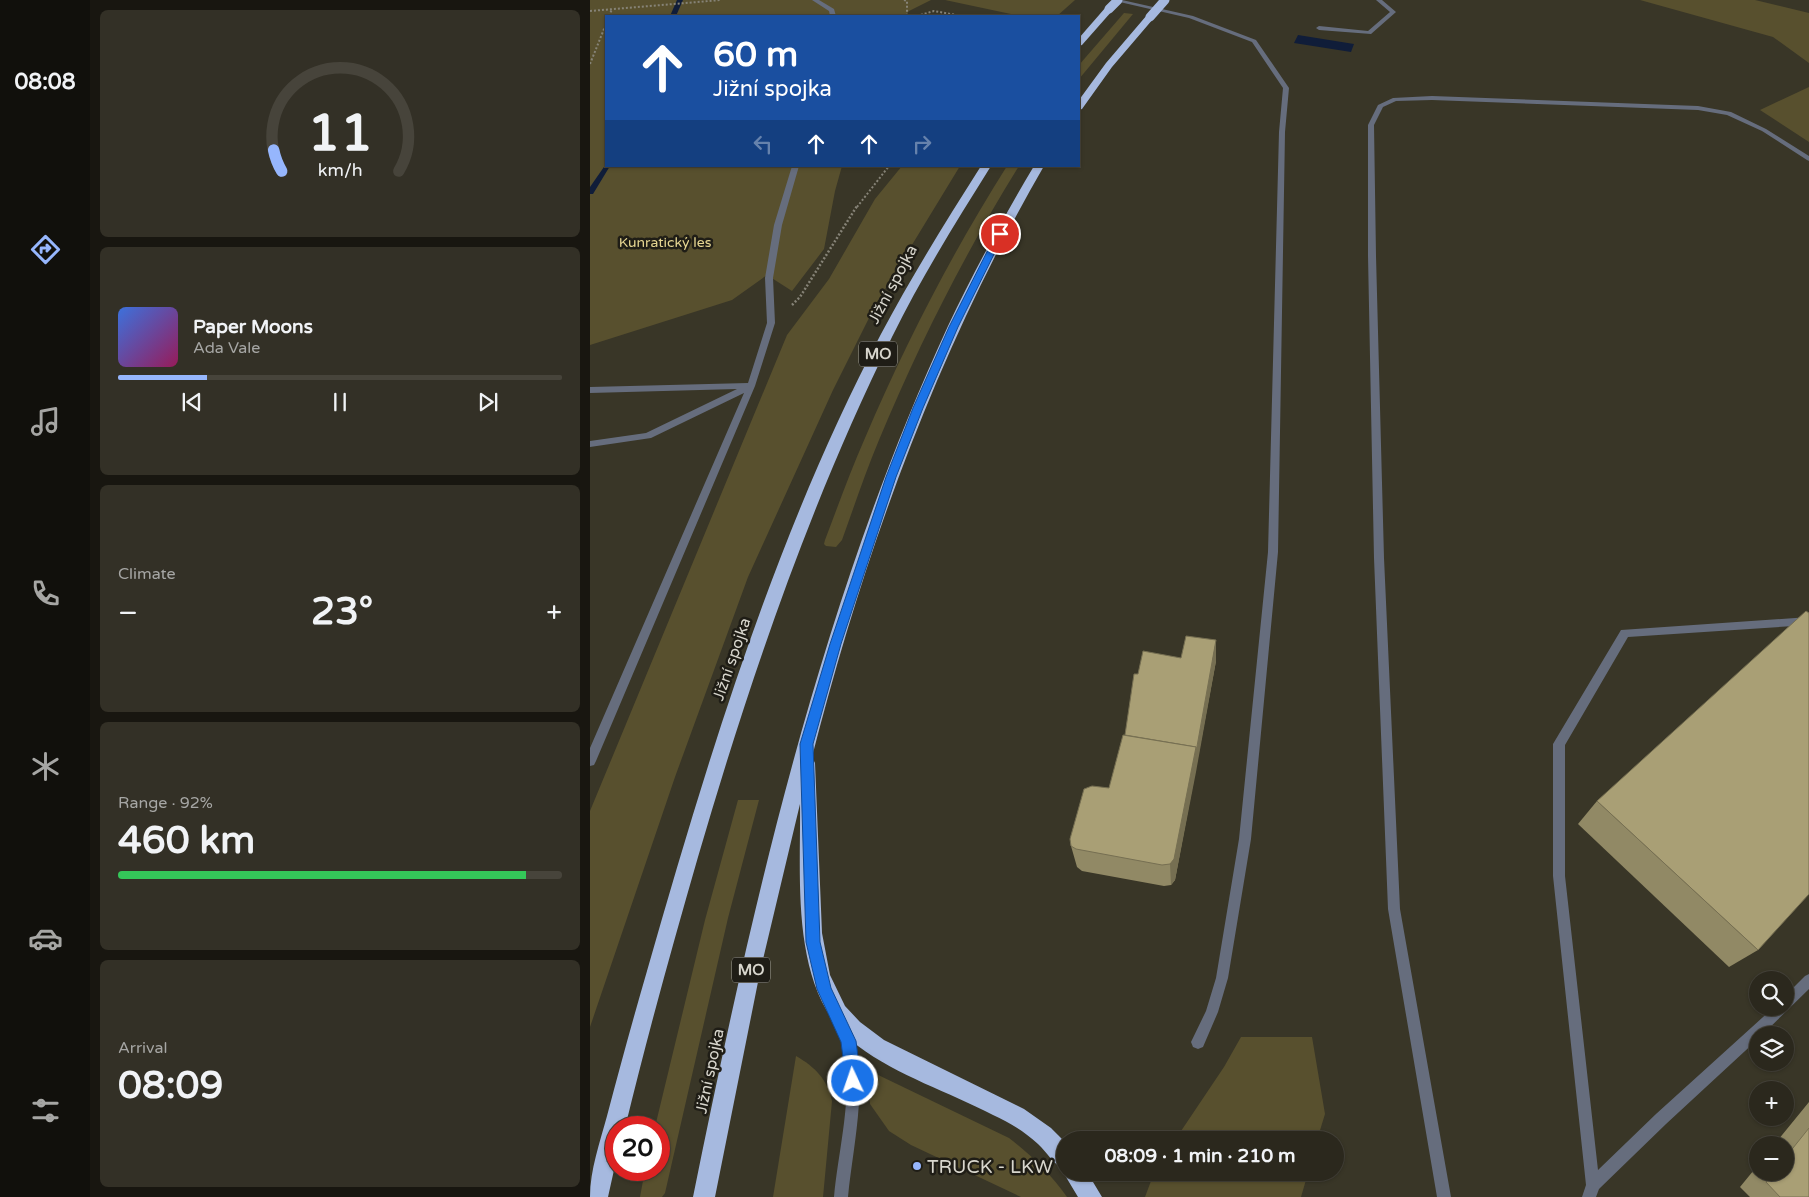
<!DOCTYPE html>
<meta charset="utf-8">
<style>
body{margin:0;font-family:"Varela Round",sans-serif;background:#333026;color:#f1f3f6;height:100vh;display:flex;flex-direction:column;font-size:19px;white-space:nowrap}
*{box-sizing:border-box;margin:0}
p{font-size:16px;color:#a6a6a4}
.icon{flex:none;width:28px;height:28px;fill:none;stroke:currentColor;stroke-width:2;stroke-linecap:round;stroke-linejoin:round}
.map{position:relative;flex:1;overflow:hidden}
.details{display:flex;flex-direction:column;gap:10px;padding:10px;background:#181610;width:500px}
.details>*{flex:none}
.top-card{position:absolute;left:15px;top:15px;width:475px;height:152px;border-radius:0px;box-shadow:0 1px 4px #0004,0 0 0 1px #47443b;background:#1a4fa0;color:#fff;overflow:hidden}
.buttons{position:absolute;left:1159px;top:971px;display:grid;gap:10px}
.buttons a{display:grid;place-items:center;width:45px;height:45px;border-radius:50%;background:#2b281d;box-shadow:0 1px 4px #0004,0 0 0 1px #47443b;font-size:25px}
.speed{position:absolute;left:15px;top:1116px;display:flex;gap:10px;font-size:25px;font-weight:700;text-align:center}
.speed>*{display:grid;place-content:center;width:65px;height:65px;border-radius:50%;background:#2b281d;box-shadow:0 1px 4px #0004,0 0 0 1px #47443b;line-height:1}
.speed .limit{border:8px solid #d22;background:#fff;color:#111}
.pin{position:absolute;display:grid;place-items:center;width:42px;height:42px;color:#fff;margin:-21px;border:2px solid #fff;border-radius:50%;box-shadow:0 1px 5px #0007}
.me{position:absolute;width:55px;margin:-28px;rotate:357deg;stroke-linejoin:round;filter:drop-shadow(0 0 4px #0008)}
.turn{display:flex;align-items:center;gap:18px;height:105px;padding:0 25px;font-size:22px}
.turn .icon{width:65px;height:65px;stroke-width:2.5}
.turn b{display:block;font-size:35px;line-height:42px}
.lanes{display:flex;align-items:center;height:48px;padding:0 25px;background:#0003;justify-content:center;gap:25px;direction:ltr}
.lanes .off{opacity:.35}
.big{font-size:38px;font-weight:700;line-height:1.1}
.details .card{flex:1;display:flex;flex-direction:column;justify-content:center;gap:8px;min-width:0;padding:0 18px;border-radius:8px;background:#333026}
.details .dial{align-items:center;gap:0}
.dial svg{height:130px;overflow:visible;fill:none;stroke:#47443b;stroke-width:7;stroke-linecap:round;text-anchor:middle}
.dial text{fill:#f1f3f6;stroke:none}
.song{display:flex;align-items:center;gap:15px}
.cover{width:60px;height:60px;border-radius:8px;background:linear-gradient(135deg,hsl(220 70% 55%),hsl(330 70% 35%))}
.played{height:5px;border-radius:2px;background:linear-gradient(90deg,#96b6fd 20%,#47443b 20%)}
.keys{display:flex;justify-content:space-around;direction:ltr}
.heat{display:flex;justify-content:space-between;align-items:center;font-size:28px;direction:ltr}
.charge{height:8px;border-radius:4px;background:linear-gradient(90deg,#34c759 92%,#47443b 0)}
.trip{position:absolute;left:466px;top:1131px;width:288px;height:50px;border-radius:25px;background:#2b281d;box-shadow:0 1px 4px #0004,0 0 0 1px #47443b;font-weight:700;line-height:50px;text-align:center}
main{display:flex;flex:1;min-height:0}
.tabs{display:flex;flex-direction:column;width:90px;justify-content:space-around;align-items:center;background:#11100c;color:#a6a6a4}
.tabs .icon{width:35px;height:35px}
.tabs .selected{color:#96b6fd}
.tabs b{font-size:22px;color:#f1f3f6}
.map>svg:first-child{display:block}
</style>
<main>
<nav class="tabs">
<b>08:08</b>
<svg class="icon selected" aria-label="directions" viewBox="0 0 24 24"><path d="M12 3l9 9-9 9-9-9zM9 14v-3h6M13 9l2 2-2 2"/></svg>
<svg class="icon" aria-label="music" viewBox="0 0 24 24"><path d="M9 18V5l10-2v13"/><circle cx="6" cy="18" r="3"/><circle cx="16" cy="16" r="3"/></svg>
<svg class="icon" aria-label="phone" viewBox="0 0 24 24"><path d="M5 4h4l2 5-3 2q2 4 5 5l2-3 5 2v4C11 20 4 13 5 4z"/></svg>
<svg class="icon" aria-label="climate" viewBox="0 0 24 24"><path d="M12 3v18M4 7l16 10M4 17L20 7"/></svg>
<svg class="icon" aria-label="car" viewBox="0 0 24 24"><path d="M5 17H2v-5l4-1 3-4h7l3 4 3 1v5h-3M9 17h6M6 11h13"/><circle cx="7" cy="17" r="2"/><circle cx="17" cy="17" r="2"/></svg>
<svg class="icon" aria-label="filters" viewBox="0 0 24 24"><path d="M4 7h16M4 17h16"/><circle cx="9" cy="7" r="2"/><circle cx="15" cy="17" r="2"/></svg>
</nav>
<section class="details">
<div class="card dial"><svg viewBox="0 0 100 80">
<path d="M14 69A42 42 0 1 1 86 69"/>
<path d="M14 69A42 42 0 0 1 9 56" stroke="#96b6fd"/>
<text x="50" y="56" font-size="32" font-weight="700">11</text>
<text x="50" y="72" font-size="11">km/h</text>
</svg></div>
<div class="card">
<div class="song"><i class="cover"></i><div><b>Paper Moons</b><p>Ada Vale</p></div></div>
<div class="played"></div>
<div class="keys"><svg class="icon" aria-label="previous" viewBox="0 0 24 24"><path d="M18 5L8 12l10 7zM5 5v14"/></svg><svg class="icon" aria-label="pause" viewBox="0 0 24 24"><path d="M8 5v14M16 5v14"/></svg><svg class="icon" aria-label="next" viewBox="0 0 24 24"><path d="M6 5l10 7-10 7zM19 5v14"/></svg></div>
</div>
<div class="card"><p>Climate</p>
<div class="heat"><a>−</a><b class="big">23°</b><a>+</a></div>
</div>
<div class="card"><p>Range · 92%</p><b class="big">460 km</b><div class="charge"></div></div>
<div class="card"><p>Arrival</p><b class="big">08:09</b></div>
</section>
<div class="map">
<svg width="1219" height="1197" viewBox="0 0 1219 1197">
<rect width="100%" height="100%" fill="#393627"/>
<!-- green -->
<g fill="#58502e">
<polygon points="0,0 341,0 319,11 315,16 16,16 16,166 252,166 245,191 234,249 202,291 177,275 142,300 0,345"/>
<polygon points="355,0 485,0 467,16 430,16"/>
<polygon points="1050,0 1165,0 1219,13 1219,63 1183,37"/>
<polygon points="534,13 543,14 489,79 489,65"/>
<polygon points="1219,87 1219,142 1170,110"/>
<polygon points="312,166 370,166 286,304 243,390 158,577 85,777 0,1027 0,811 197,335 239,279 285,199"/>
<path d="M417 166H429C375 253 328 346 289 440 275 473 264 507 252 540L246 547 236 546 234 544 235 540C248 506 260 472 275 438 315 344 362 253 417 166Z"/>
<polygon points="148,800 169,800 138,918 75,1193 72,1197 50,1197 55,1170 69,1170 69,1128 65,1127 115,920"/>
<polygon points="651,1037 722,1037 735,1114 727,1140 585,1140 634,1067"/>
<path d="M206 1056C225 1067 237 1079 242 1101L233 1197H183Z"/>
<path d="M282 1072 419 1138C441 1155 461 1174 477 1197H431L321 1145 299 1131 280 1104 279 1090Z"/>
<polygon points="564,1173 564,1172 718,1173 711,1197 555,1197"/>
</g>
<!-- water -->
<polygon fill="#101d39" points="708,35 764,44 761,52 704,43"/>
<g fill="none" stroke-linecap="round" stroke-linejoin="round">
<!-- stream -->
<g fill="#101d39" fill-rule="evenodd">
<polygon points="87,0 93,0 86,16 80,16"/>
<polygon points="16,164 16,166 20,166 3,194 0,194 0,187"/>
</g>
<!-- path-far1 -->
<g stroke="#868377" stroke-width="2" stroke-dasharray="2 2" stroke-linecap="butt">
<polyline points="314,0 317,1 317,16"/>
<polyline points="0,11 131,0"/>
<polyline points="19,16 22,9"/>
<polyline points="327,16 344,11 372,16"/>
<polyline points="0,64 16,24"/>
<polyline points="267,207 299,166"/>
</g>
<!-- path -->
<polyline stroke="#868377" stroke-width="2.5" stroke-dasharray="2 2" stroke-linecap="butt" points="202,305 210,297 267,206"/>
<!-- lane -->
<g fill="#666d7d" fill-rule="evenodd">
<polygon points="222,0 229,0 244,9 246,16 240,16 239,11"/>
<polygon points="521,0 532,0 603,16 666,40 699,88 695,132 688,552 661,839 638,978 628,1012 613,1047 608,1049 603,1047 601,1042 616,1011 626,978 649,839 678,552 689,132 693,88 662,42 599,18"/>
<polygon points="786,0 792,0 806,12 781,34 729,30 726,28 729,26 778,31 800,12"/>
<polygon points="842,96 1108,106 1141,112 1176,129 1219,156 1219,161 1217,160 1172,131 1137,115 1108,110 842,100 806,101 793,107 784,125 786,256 794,558 810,909 861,1197 847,1197 798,909 784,558 778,256 778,125 788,105 803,98"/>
<polygon points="202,166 209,166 192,225 183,278 185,323 165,386 6,761 4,765 0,766 0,748 154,393 61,438 0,447 0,441 56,433 147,389 0,393 0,387 158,383 177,323 175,278 184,225"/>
<polygon points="1219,617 1219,625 1038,637 975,745 975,876 1008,1170 1066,1114 1183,1008 1195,1008 1195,996 1215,976 1219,974 1219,989 1172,1035 1168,1035 1168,1039 1076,1124 1009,1189 1006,1197 992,1197 996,1185 963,876 963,744 1031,630"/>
<path d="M252 1016 257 1018C281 1076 264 1137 258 1197H244C248 1154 260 1108 256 1065 254 1050 250 1037 245 1023L247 1018Z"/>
</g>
<!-- highway -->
<g fill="#a6b9df" fill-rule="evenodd">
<polygon points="519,6 523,9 522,11 492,45 489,46 489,38 516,7"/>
<polygon points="560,14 564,17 563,19 522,67 492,109 489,110 489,100 516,63 557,15"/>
<path d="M391 166H401C366 222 331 278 302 337 220 503 160 679 108 857 82 947 57 1037 35 1128H26V1161L18 1197H0C0 1170 10 1142 17 1116 30 1067 43 1019 57 971 119 754 186 534 291 334 322 276 356 221 391 166Z"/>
<path d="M444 166H454C347 351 275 550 222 757L225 763 232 933 240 975 255 1006 270 1022 294 1040 434 1109 461 1128 475 1142V1172H497L512 1197H488L473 1172 475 1169C463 1165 457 1152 448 1144 435 1132 419 1122 403 1115 359 1092 308 1076 268 1046 199 994 211 882 210 804L170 972 125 1197H103C163 901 231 601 358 326 384 271 413 218 444 166Z"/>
</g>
<!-- highway-bridge -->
<g stroke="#a6b9df" stroke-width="9">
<polyline points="519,9 528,0"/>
<polyline points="560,17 575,0"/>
</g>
</g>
<!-- wall -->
<g fill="#918965">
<polygon points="591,658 626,661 585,880 581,885 574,886 492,871 487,867 481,846 519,788 535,735 548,674"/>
<polygon points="1007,801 1168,950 1139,967 988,824"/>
<polygon points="1219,1102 1219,1197 1160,1197 1150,1187 1168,1165 1168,1172 1195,1172 1195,1145 1184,1145"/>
</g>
<!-- shaded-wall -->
<g fill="#766f52">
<polygon points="626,640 626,661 606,772 606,752"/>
<polygon points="606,747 606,772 585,880 581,885 580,864"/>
</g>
<!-- building -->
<g fill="#a99f75" stroke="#766f52">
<polygon points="1216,611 1219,613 1219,894 1168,950 1007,801"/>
<polygon points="596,636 626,640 606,752 606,747 535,735 544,674 548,674 553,651 591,658"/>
<polygon points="533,735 606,747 584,859 580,864 572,865 486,849 481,846 480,839 494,789 502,786 519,788"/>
<polygon points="1219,1128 1219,1197 1190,1197 1176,1182 1183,1172 1195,1172 1195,1158"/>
</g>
<!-- route -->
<polygon fill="#1a73e8" stroke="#114b97" points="410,232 414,234 368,327 333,408 306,477 251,644 223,744 230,942 241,988 266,1041 271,1081 269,1087 263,1089 258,1087 256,1081 251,1042 227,989 216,942 210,744 240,644 296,477 323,408 359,327 406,234"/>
<!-- markers -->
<circle fill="#96b6fd" stroke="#1f1d16" stroke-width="2" cx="327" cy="1166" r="5"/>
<g text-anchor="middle" stroke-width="5" stroke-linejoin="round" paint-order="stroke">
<!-- far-park labels -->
<g font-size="14" fill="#e6d692" stroke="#1f1d16">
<text x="75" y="247">Kunratický les</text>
</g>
<!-- shield labels -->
<g fill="#1f1d16" stroke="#a09e96" stroke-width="1">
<rect x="269" y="341.5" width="38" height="25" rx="4"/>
<rect x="142" y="957.5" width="38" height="25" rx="4"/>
</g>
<g font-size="15" font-weight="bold" fill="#d8d6cd">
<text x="288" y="359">MO</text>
<text x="161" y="975">MO</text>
</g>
<!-- street labels -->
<g font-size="16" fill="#d8d6cd" stroke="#1f1d16">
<text transform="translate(302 284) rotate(-62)" y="6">Jižní spojka</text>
<text transform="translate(141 659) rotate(-71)" y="6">Jižní spojka</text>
<text transform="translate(119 1071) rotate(-78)" y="6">Jižní spojka</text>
</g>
<!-- near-poi labels -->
<g font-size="19" fill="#d8d6cd" stroke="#1f1d16" text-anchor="start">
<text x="337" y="1173">TRUCK - LKW</text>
</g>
</g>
</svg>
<div class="buttons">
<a><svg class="icon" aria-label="search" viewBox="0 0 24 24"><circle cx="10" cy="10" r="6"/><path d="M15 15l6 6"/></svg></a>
<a><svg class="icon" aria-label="layers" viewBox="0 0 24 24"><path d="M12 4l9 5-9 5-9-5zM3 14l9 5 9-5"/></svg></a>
<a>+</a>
<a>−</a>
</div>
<div class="speed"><div class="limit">20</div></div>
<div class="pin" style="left:410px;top:234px;background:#d93025"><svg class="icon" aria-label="arrive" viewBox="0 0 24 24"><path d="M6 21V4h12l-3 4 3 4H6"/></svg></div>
<svg class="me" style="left:263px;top:1081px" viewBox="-20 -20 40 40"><circle r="17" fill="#1a73e8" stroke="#fff" stroke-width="3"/><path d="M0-11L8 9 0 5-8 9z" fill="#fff"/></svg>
<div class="trip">08:09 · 1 min · 210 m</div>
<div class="top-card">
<div class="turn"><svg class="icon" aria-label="ahead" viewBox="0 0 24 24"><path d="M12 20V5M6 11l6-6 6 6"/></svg><div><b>60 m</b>Jižní spojka</div></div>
<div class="lanes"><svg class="icon off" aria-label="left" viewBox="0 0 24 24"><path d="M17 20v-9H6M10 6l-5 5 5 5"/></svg><svg class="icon" aria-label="ahead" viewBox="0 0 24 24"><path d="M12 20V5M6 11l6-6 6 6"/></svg><svg class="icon" aria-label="ahead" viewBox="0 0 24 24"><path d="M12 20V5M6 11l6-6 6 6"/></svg><svg class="icon off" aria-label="right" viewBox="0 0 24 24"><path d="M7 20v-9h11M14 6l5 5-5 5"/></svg></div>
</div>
</div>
</main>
